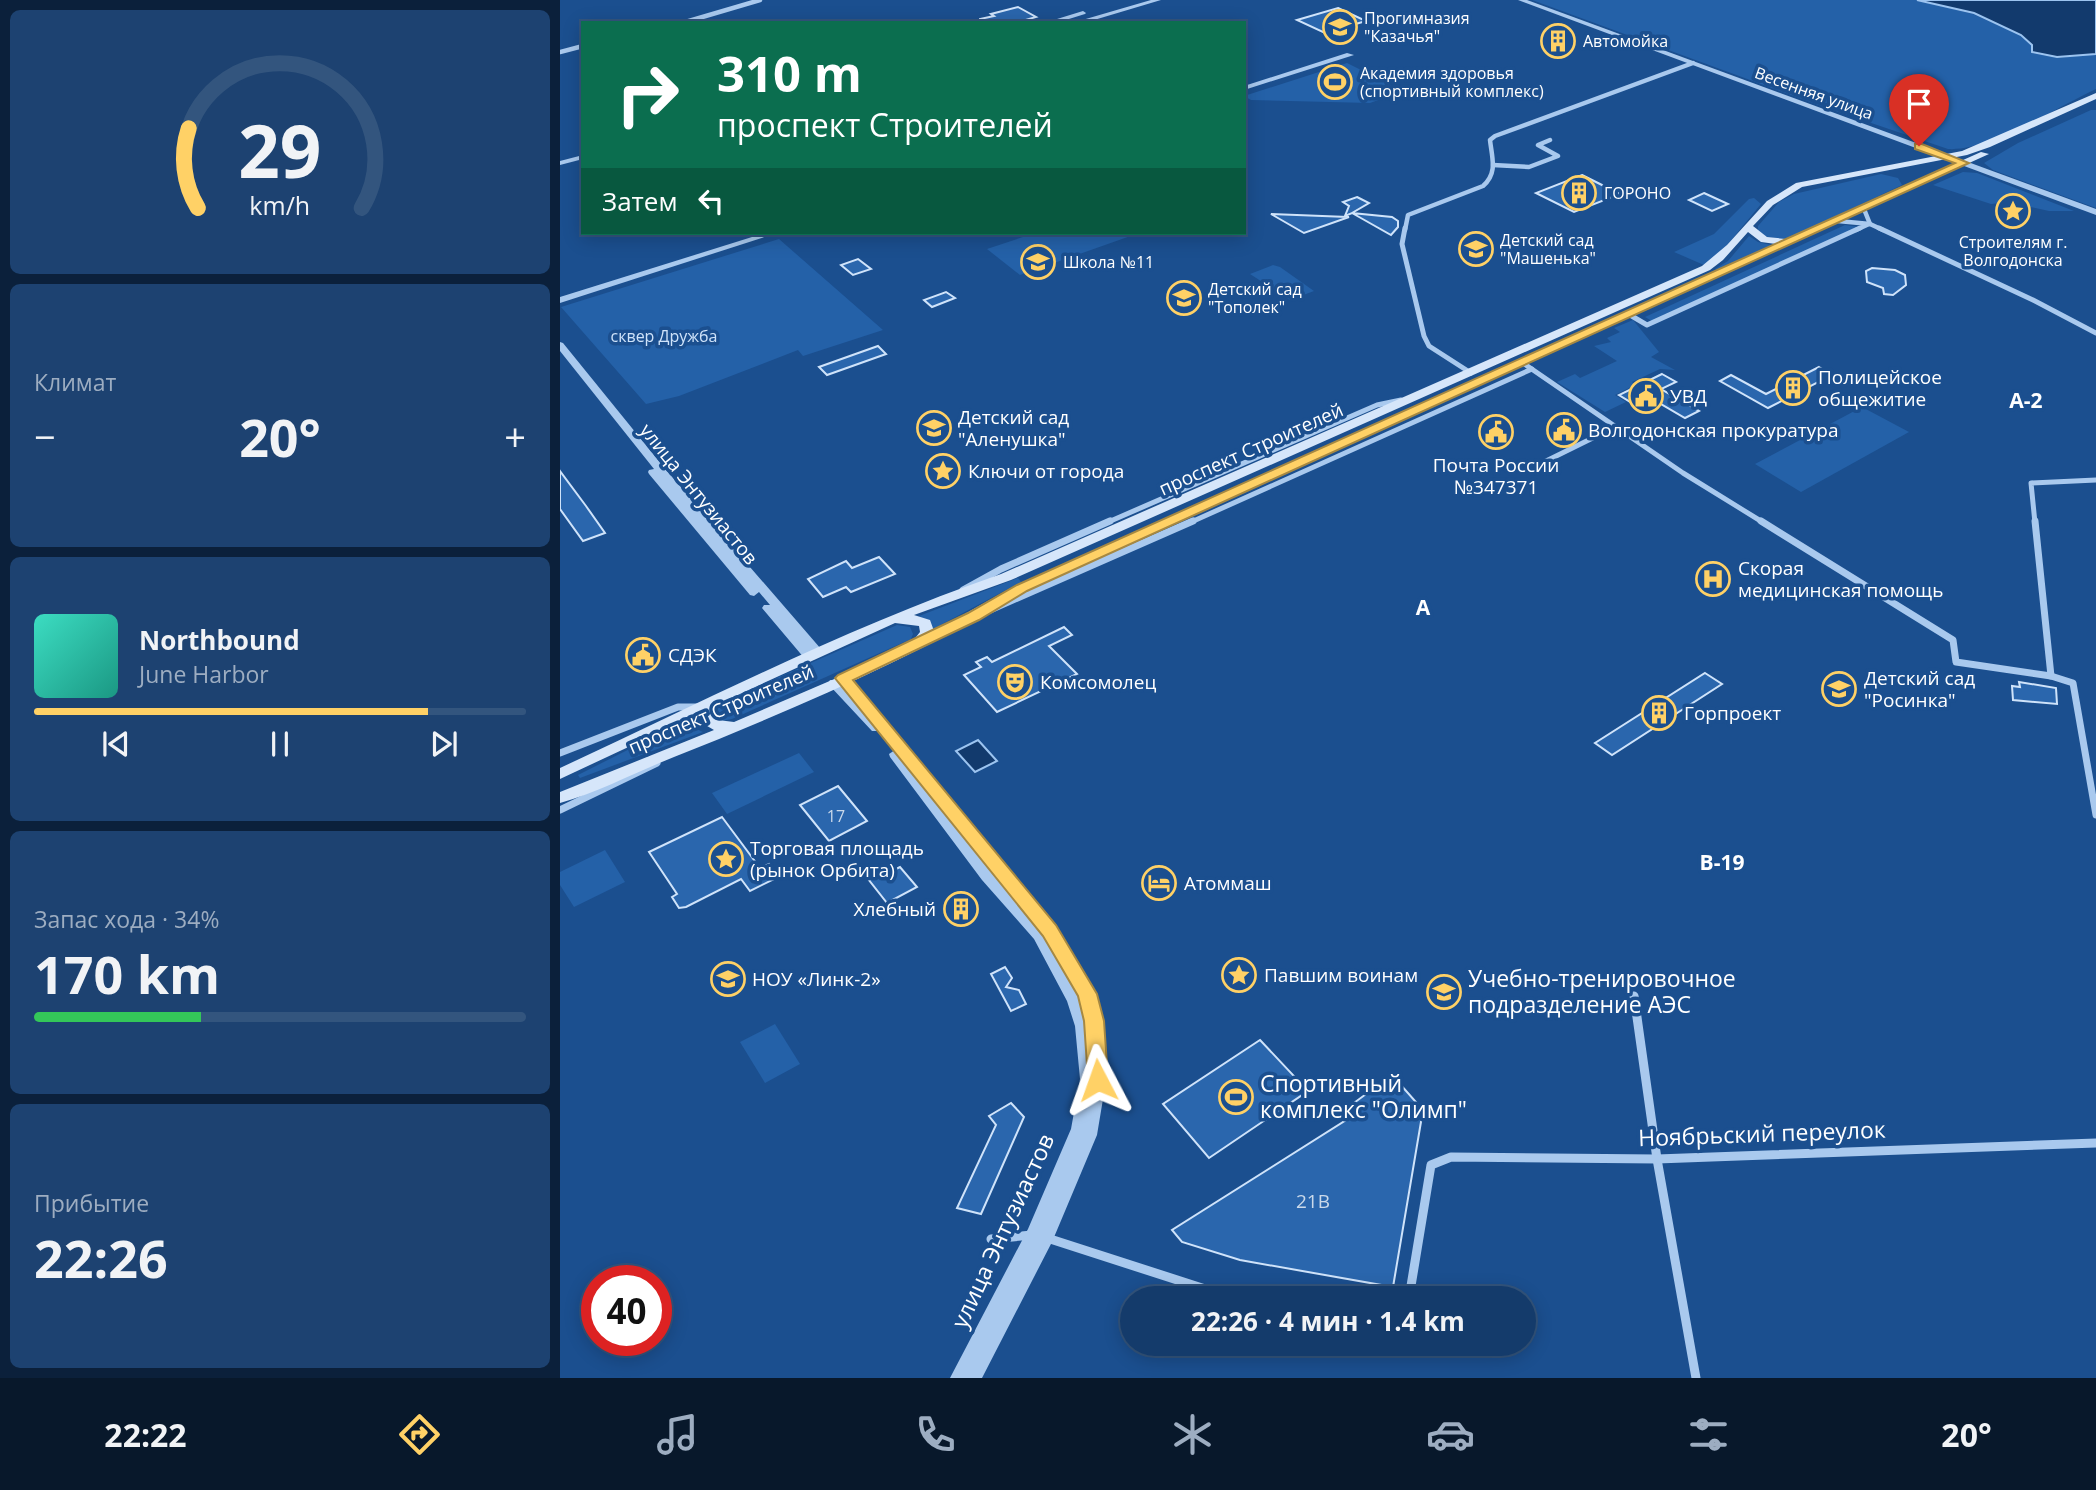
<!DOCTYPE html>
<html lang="ru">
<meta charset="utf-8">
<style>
body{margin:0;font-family:"Open Sans",sans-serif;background:#1d4271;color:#f1f3f6;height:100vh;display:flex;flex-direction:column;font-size:26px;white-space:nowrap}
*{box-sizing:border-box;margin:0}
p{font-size:23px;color:#9dadc1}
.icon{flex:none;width:38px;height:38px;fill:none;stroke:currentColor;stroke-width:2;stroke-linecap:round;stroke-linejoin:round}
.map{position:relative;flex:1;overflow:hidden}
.details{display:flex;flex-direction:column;gap:10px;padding:10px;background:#0b203b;width:560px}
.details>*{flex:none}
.top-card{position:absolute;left:21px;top:21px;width:665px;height:214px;border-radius:0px;box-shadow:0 4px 18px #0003,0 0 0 2px #33557e;background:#0b6e4f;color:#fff;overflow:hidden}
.speed{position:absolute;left:21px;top:1265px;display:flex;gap:14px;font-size:35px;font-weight:700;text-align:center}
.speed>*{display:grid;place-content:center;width:91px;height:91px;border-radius:50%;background:#143b6b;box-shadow:0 4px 18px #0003,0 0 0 2px #33557e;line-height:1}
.speed .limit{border:10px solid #d22;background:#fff;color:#111}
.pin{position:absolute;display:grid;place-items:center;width:60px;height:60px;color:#fff;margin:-72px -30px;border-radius:50% 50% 50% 0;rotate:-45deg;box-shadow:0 0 7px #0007}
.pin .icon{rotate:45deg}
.me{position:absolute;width:77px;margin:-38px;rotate:356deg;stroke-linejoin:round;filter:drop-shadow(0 0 5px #0008)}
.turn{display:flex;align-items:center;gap:24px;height:147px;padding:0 21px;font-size:32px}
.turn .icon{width:91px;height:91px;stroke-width:2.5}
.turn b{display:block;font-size:49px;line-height:60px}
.then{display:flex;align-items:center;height:66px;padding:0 21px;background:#0003;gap:14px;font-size:26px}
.big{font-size:52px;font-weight:700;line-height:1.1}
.details .tile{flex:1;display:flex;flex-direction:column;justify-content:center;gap:10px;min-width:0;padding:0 24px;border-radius:10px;background:#1d4271}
.details .dial{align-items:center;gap:0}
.dial svg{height:182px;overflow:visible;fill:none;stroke:#33557e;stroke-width:7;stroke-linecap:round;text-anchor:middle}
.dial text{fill:#f1f3f6;stroke:none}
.song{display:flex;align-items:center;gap:21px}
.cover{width:84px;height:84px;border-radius:10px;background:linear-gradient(135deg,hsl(170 70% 55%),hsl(170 70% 35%))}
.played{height:7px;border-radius:4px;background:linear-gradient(90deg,#ffd166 80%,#33557e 80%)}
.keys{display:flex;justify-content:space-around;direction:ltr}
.heat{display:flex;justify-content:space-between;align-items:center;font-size:38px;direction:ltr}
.charge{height:10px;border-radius:5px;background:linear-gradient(90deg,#34c759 34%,#33557e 0)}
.trip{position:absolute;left:560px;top:1286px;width:416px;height:70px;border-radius:35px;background:#143b6b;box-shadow:0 4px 18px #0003,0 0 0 2px #33557e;font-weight:700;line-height:70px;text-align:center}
.tabs{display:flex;height:112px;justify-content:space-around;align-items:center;background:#08182b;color:#9dadc1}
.tabs .icon{width:49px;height:49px}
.tabs .selected{color:#ffd166}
.tabs b{font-size:32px;color:#f1f3f6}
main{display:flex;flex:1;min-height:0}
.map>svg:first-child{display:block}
</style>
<main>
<section class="details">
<div class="tile dial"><svg viewBox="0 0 100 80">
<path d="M14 69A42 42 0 1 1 86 69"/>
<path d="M14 69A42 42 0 0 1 10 34" stroke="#ffd166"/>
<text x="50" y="56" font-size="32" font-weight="700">29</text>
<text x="50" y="72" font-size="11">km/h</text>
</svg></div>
<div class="tile"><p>Климат</p>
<div class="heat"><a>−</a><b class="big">20°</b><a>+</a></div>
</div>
<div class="tile">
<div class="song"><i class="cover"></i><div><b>Northbound</b><p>June Harbor</p></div></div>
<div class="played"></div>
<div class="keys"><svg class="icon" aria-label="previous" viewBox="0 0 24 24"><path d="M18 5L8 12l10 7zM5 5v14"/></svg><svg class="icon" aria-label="pause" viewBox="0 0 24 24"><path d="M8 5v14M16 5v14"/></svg><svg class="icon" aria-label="next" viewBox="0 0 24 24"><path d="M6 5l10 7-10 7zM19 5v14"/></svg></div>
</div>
<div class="tile"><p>Запас хода · 34%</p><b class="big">170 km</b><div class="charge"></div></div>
<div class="tile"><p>Прибытие</p><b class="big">22:26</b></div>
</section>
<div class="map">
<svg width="1536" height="1378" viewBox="0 0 1536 1378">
<rect width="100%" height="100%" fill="#1b4f8f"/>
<!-- green -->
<g fill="#2461a8">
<path d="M972 0H1357L1413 14 1460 35 1472 45V53L1498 58 1536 54V89C1501 105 1428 152 1388 149L1264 107Z"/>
<polygon points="787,63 843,91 810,103 691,100 684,96"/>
<polygon points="1531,110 1536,110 1536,208 1433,170 1424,163 1458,143"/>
<polygon points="1403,172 1417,173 1514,211 1489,211 1449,202 1431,204 1373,185"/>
<polygon points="1321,174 1338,178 1342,185 1227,239 1207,237 1198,231 1198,226 1219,202 1234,194"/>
<polygon points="1194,198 1201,204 1159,255 1144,265 1114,252 1154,234 1189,199"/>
<polygon points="1285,225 1299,227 1092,321 1085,317"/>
<polygon points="475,233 579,233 460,275 427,249"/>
<polygon points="1189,236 1198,242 1215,246 1159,271 1155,269 1168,261"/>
<polygon points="219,239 323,330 243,356 238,350 119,396 86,404 1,307"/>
<polygon points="713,265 720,267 754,291 730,300 690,274"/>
<polygon points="1073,320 1099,352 1091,357 1115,370 1100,369 1072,382 1075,385 1055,395 1066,402 1045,412 997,382 1015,374 1020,378 1057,361 1034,346 1051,342 1047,338 1060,332 1054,328"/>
<polygon points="1302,407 1349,432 1241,492 1195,464"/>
<polygon points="458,578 461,582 373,629 359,616"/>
<polygon points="337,625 350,627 353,634 351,639 172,719 161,721 153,716 154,708 158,704"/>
<polygon points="131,718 132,727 143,732 20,778 18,775"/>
<polygon points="239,753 254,772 167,814 152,793"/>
<polygon points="45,850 65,882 14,907 0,885 0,872"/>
<polygon points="215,1024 240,1064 205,1083 180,1042"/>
</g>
<!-- water -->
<g fill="#123a6d" stroke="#9cc4f0" stroke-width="2">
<polygon points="1357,0 1536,0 1536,54 1497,57 1472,52 1472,45 1461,35 1414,13"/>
<polygon points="418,740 437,761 415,772 396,751"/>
</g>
<!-- building -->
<g fill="#2a66ad" stroke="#cfe3fa" stroke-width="2">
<polygon points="458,7 476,17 455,23 420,23 420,19 434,16 431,14"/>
<polygon points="778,8 806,21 765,33 737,20"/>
<polygon points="1022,175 1060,194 1014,212 976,193"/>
<polygon points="1144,193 1168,204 1152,211 1129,200"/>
<polygon points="797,197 809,203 792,213 832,217 838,221 838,227 831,235 792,213 785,216 789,206 783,202"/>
<polygon points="711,214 788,217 789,217 744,233"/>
<polygon points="298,259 311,269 293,275 281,265"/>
<polygon points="1312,268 1335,270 1345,275 1346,285 1333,295 1324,294 1323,288 1307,282 1306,271"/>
<polygon points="386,292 395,298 372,307 364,300"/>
<polygon points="318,346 326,354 267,375 259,367"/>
<polygon points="1259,367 1272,375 1208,408 1160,381 1171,375 1206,394"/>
<polygon points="1102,374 1116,382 1101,389 1139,411 1125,418 1087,396 1072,403 1059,395"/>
<polygon points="0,471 26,506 45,533 23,541 0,509"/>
<polygon points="319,557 335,574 291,592 286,587 263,597 248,579 286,561 292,568"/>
<polygon points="504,627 512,635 489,646 517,674 437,712 404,675 421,667 416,662 427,657 432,662"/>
<polygon points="1145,673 1162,684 1052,755 1035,743"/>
<polygon points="1459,682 1496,688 1497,704 1453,700 1452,686 1460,687"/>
<polygon points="278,786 307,821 269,841 240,805"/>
<polygon points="162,817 200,868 209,864 218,877 190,891 181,879 126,907 119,908 112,897 117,894 89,852"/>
<polygon points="320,867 326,874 340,867 357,887 327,903 305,875"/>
<polygon points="445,967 452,978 446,987 459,990 466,1004 451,1011 431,974"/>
<polygon points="700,1040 748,1091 649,1158 603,1104"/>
<polygon points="832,1075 863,1110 833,1287 680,1260 622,1242 612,1230 794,1115 787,1108"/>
<polygon points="451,1103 464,1117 421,1214 397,1208 436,1125 429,1116"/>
</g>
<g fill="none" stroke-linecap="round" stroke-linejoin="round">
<!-- minor-far3 -->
<g stroke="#a9c9ee" stroke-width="4.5">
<polyline points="122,23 200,0"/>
<polyline points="0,52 23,46"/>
<polyline points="933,165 969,167 998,156 978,145 990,140"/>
<polyline points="1304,209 1310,224"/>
<polyline points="1278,221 1310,224 1323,230"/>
<path d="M845 230 848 215 923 186C938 173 932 158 930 140L935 136 1133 63"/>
<polyline points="1296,230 1309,224"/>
</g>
<!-- minor-far2 -->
<g stroke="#a9c9ee" stroke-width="5">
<polyline points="845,228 842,244 864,336 869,346 911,373"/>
<polyline points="1319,228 1473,300 1536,333"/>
<polyline points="1070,315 1087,325 1300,228"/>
<polyline points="963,363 1123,473 1204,523"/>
<polyline points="980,464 1055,427"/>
<polyline points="546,523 817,405 841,400"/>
<polyline points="629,523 972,369"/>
<polyline points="1475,523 1471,483 1536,480"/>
</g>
<!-- minor-far1 -->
<g stroke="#a9c9ee" stroke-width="7">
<polyline points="1201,521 1393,640 1396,662 1491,676 1513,683 1536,815"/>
<polyline points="1475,521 1491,676"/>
<polyline points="403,590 441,569 550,521"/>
<polyline points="430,610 633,521"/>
<polyline points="0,753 118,707 137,707"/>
<polyline points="0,810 97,763"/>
</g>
<!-- minor -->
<g stroke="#a9c9ee" stroke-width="9">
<polyline points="1074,996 1097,1159 1136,1378"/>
<polyline points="484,1237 673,1298"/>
<polyline points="431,1239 472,1235"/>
<polyline points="849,1298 871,1165 891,1157 1097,1159 1536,1143"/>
<polyline points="817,1344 837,1350 838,1344"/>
</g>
<!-- tertiary -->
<g fill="#a9c9ee" fill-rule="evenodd">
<polygon points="591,0 601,0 524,23 512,23"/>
<polygon points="958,0 967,0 1536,209 1536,215"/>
<polygon points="523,11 526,13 525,14 496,23 484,23"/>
<polygon points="787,53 794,55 684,90 684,86"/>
<polygon points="23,155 23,159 0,165 0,161"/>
<polygon points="205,233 217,233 0,303 0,297"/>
<polygon points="0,342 3,343 106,470 261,649 263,652 261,655 255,655 253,659 245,659 202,608 204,605 210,605 199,592 194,596 190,595 89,474 88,472 89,470 94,469 0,351"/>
<path d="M283 674 287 675 495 926 534 994 541 1021 546 1081 537 1135 492 1242 422 1378H390L468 1229 511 1129 520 1079 515 1026 507 1001 474 939 422 880 330 757 329 754 335 750 320 731H312L270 686 268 683 270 680H278L279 675ZM393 821 466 911 432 872ZM498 958 520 995 521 999 519 996Z"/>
</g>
<!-- secondary -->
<path fill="#d6e6fa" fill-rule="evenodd" d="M1536 93V99L1430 147 1407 155 1242 187 1213 205 1193 226 1207 237 1226 239 1421 152 1429 154 467 591C354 657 235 709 114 757 76 772 39 792 0 803V792L154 730 142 723 139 714 0 779V768C146 700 288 627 441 574L1142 266 1167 245 1207 201 1236 183 1402 151ZM1188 232 1201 242 1216 244 457 585 374 631 370 620 354 615 451 580 1150 270 1163 260ZM335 623 359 626 360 632 352 642 279 677 174 722 158 720 154 717 153 712 158 704Z"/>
</g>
<!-- route -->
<polygon fill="#ffd166" stroke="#a68842" stroke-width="2" points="1355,144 1362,144 1409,163 467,591 419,620 293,680 496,925 537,994 544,1021 548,1080 545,1087 538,1089 531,1087 528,1080 524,1021 518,996 483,936 278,682 275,678 278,675 408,613 457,585 1395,163 1355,149"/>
<!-- icons -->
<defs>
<g id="school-ring" transform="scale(1.75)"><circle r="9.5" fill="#1b4f8f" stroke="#ffd166" stroke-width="1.5"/><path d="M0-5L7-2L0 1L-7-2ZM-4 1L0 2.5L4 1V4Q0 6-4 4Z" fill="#ffd166"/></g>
<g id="building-ring" transform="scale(1.75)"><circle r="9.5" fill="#1b4f8f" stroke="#ffd166" stroke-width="1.5"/><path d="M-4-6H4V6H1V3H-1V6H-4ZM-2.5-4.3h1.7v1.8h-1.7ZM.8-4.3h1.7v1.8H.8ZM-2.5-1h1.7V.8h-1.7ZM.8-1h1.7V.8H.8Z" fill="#ffd166"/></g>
<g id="stadium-ring" transform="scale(1.75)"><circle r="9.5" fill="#1b4f8f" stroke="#ffd166" stroke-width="1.5"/><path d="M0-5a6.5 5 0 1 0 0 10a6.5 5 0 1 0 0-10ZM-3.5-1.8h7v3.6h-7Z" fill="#ffd166"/></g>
<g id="sight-ring" transform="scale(1.75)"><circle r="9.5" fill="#1b4f8f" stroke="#ffd166" stroke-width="1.5"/><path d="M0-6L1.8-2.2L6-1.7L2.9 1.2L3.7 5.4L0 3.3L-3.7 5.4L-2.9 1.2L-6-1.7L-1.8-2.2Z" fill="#ffd166"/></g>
<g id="civic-ring" transform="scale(1.75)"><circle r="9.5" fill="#1b4f8f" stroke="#ffd166" stroke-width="1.5"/><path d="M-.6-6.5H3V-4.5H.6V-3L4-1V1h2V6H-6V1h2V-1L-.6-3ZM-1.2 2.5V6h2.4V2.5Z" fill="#ffd166"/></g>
<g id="hospital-ring" transform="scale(1.75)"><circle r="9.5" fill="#1b4f8f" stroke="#ffd166" stroke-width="1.5"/><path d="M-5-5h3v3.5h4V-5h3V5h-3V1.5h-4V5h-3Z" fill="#ffd166"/></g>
<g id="theatre-ring" transform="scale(1.75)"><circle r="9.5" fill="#1b4f8f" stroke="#ffd166" stroke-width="1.5"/><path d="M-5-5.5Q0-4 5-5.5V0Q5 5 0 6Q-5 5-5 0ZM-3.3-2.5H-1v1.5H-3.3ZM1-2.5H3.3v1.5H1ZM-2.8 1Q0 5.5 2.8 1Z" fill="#ffd166"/></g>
<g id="hotel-ring" transform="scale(1.75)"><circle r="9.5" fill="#1b4f8f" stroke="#ffd166" stroke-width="1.5"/><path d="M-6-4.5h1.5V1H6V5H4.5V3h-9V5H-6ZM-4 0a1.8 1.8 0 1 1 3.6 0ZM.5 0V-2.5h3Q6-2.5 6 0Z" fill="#ffd166"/></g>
<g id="university-ring" transform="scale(1.75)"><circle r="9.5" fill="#1b4f8f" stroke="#ffd166" stroke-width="1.5"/><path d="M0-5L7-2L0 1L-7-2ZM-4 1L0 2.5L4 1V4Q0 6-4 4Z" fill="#ffd166"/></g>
</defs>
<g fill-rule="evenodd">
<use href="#school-ring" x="780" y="27"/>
<use href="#building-ring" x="998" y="41"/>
<use href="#stadium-ring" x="775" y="82"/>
<use href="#building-ring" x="1019" y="193"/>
<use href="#sight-ring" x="1453" y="211"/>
<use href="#school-ring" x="916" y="249"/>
<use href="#school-ring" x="478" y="262"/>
<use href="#school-ring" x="624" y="298"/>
<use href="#building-ring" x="1233" y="388"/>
<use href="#civic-ring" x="1086" y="396"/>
<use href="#school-ring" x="374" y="428"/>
<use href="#civic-ring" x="1004" y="430"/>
<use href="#civic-ring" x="936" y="432"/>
<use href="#sight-ring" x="383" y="471"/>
<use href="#hospital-ring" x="1153" y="579"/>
<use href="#civic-ring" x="83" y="655"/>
<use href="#theatre-ring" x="455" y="682"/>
<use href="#school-ring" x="1279" y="689"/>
<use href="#building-ring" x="1099" y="713"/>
<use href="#sight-ring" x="166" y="859"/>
<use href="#hotel-ring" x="599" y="883"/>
<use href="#building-ring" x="401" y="909"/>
<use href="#sight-ring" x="679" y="975"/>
<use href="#university-ring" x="168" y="979"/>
<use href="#university-ring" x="884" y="992"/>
<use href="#stadium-ring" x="676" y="1097"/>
</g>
<g text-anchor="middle" stroke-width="7" stroke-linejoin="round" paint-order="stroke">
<!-- far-poi labels -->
<g font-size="16" fill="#fff" stroke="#1b4f8f" text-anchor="start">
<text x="804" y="24">Прогимназия<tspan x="804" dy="18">"Казачья"</tspan></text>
<text x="1023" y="47">Автомойка</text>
<text x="800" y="79">Академия здоровья<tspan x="800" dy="18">(спортивный комплекс)</tspan></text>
<text x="1044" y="199">ГОРОНО</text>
<text x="940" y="246">Детский сад<tspan x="940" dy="18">"Машенька"</tspan></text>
<text x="1453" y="248" text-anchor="middle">Строителям г.<tspan x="1453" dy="18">Волгодонска</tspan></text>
<text x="503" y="268">Школа №11</text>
<text x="648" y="295">Детский сад<tspan x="648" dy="18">"Тополек"</tspan></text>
</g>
<!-- far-street labels -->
<g font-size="16" fill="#fff" stroke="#1b4f8f">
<text transform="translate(1254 93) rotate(20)" y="6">Весенняя улица</text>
</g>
<!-- far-park labels -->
<g font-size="16" fill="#cfe3fa" stroke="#1b4f8f">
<text x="104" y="342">сквер Дружба</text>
</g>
<!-- number labels -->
<g font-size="16" fill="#cad9ea">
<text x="276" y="822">17</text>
</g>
<!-- poi labels -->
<g font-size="19" fill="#fff" stroke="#1b4f8f" text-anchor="start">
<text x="1258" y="384">Полицейское<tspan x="1258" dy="22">общежитие</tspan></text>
<text x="1110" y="403">УВД</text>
<text x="398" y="424">Детский сад<tspan x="398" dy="22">"Аленушка"</tspan></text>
<text x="1028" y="437">Волгодонская прокуратура</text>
<text x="936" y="472" text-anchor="middle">Почта России<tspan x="936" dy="22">№347371</tspan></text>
<text x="408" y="478">Ключи от города</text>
<text x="1178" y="575">Скорая<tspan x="1178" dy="22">медицинская помощь</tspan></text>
<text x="108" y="662">СДЭК</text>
<text x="1304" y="685">Детский сад<tspan x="1304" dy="22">"Росинка"</tspan></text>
<text x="480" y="689">Комсомолец</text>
<text x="1124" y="720">Горпроект</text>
<text x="190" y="855">Торговая площадь<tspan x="190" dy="22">(рынок Орбита)</tspan></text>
<text x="624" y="890">Атоммаш</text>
<text x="376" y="916" text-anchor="end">Хлебный</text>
<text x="704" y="982">Павшим воинам</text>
<text x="192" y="986">НОУ «Линк-2»</text>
</g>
<!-- street labels -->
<g font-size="19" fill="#fff" stroke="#1b4f8f">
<text transform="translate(691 449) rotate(-24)" y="7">проспект Строителей</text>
<text transform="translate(139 494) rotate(51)" y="7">улица Энтузиастов</text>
<text transform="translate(161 709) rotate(-23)" y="7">проспект Строителей</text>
</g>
<!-- near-number labels -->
<g font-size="19" fill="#cad9ea">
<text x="753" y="1208">21В</text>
</g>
<!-- neighbourhood labels -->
<g font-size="21" font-weight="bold" fill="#fff" stroke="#1b4f8f">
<text x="1466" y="408">А-2</text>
<text x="863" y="615">А</text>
<text x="1162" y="870">В-19</text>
</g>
<!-- near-poi labels -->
<g font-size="23" fill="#fff" stroke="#1b4f8f" text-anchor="start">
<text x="908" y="987">Учебно-тренировочное<tspan x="908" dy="26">подразделение АЭС</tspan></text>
<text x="700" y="1092">Спортивный<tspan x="700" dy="26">комплекс "Олимп"</tspan></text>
</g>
<!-- near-street labels -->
<g font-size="23" fill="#fff" stroke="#1b4f8f">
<text transform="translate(1202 1134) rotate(-2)" y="8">Ноябрьский переулок</text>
<text transform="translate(443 1231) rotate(-65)" y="8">улица Энтузиастов</text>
</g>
</g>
</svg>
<div class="speed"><div class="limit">40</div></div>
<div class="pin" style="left:1359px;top:146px;background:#d93025"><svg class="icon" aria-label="arrive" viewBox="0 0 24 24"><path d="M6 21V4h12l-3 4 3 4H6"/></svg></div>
<svg class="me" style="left:538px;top:1080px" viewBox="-20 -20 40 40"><path d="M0-17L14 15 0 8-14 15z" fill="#ffd166" stroke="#fff" stroke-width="4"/></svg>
<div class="trip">22:26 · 4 мин · 1.4 km</div>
<div class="top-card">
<div class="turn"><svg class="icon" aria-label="right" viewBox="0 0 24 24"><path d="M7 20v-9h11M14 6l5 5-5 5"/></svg><div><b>310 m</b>проспект Строителей</div></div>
<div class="then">Затем<svg class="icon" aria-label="left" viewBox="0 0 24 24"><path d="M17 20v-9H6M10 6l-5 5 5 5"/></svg></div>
</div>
</div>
</main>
<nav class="tabs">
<b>22:22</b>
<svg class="icon selected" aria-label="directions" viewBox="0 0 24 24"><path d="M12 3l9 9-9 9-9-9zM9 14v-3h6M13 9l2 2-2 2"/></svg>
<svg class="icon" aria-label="music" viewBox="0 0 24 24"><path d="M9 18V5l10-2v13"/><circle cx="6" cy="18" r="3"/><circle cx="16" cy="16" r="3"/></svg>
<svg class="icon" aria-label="phone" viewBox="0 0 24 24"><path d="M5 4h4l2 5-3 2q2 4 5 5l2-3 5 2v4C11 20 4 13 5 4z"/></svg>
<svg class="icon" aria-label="climate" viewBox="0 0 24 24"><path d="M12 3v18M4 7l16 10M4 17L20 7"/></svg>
<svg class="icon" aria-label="car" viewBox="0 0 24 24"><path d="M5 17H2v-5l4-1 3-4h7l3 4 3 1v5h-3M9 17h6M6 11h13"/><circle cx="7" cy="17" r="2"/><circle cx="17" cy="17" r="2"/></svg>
<svg class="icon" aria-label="filters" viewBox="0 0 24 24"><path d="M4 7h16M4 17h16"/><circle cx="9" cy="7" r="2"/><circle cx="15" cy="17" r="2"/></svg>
<b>20°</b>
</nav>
